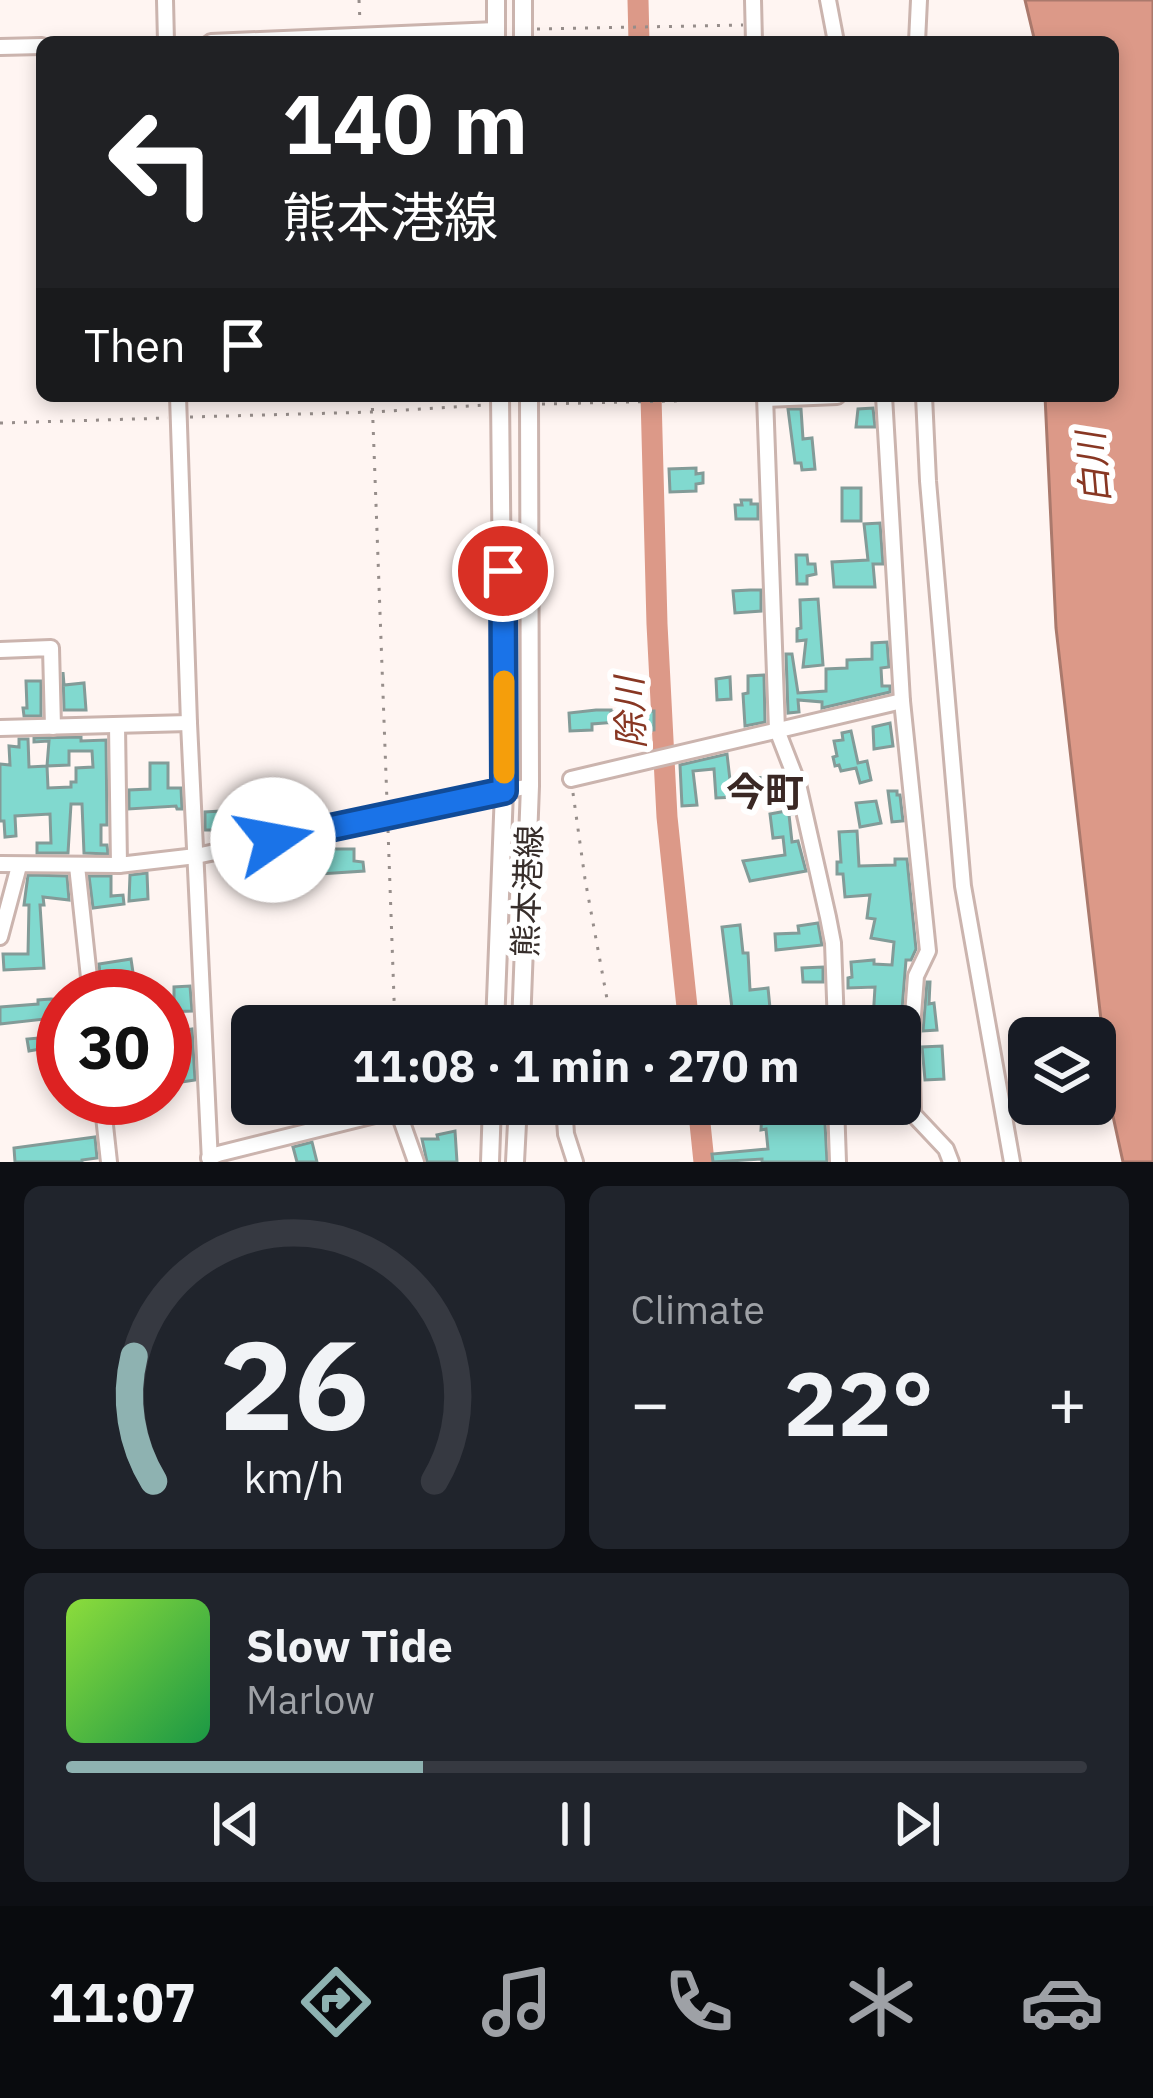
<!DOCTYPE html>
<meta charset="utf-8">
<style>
body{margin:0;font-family:"IBM Plex Sans","Noto Sans JP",sans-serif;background:#20242c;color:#f1f3f6;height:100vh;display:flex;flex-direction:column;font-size:45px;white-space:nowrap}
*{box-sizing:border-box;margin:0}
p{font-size:39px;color:#9ea1a6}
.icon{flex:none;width:66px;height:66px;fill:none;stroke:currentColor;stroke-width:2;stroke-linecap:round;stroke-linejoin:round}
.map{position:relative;height:1162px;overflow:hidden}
.panel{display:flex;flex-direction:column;gap:24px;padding:24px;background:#0d0f14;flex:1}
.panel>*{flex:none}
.banner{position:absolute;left:36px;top:36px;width:1083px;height:366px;border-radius:18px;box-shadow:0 6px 18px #0003;background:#202124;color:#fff;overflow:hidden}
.buttons{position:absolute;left:1008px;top:1017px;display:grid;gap:24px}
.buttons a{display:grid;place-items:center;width:108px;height:108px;border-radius:18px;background:#171b24;box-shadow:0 6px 18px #0003;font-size:60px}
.speed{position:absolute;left:36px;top:969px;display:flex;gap:24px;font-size:60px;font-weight:700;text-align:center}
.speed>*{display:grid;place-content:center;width:156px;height:156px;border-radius:50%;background:#171b24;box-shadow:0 6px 18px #0003;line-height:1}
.speed .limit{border:18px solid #d22;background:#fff;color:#111}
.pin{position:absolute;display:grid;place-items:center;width:102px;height:102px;color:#fff;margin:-51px;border:6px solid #fff;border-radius:50%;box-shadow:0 3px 12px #0007}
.me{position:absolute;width:132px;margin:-66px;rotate:78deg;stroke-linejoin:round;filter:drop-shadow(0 0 9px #0008)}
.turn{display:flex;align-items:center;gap:42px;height:252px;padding:0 48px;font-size:54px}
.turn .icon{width:156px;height:156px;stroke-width:2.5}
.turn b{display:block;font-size:84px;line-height:102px}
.then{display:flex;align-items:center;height:114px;padding:0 48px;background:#0003;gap:24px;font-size:45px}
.big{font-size:90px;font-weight:700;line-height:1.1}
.panel .widget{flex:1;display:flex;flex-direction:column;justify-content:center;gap:18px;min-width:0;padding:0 42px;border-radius:18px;background:#20242c}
.panel .dial{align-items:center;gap:0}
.dial svg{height:312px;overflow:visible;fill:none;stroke:#363941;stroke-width:7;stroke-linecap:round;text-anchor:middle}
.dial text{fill:#f1f3f6;stroke:none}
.song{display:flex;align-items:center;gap:36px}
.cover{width:144px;height:144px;border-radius:18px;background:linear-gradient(135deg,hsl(90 70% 55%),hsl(140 70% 35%))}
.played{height:12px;border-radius:6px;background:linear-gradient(90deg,#8eb2b1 35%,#363941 35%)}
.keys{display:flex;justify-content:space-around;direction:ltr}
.heat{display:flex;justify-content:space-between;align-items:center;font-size:66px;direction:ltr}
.panel .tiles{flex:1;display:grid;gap:24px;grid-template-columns:1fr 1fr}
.widget:last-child{grid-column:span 2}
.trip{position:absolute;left:231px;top:1005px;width:690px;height:120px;border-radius:18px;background:#171b24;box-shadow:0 6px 18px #0003;font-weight:700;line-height:120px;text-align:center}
.menu{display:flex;height:192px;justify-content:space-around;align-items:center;background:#090b0e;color:#9ea1a6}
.menu .icon{width:84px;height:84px}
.menu .on{color:#8eb2b1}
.menu b{font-size:54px;color:#f1f3f6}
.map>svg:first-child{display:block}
</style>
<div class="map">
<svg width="1153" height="1162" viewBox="0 0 1153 1162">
<rect width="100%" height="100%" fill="#fff5f2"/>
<!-- water -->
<polygon fill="#dc9988" stroke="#aa796c" stroke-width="3" points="1025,0 1153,0 1153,1162 1123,1162 1111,1107 1056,628 1045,396 1113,396 1113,42 1035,42"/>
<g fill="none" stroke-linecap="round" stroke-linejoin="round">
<!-- river -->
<g stroke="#dc9988" stroke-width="21">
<polyline points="638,0 639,42"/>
<polyline points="651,396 657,624 667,817 689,1026"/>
<polyline points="698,1104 704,1162"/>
</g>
</g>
<!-- building -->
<g fill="#81d9cf" stroke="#839b98" stroke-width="3" fill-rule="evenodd">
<polygon points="873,408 875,427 856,427 858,409"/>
<polygon points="788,409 801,409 803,439 812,438 815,469 802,470 801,463 795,463"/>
<polygon points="696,468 696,474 703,473 703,483 696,484 696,491 670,492 669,469"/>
<rect x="842" y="488" width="19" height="33"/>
<polygon points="741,500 751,500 751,504 758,504 758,519 736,519 735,505 742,505"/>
<polygon points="880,523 883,564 873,564 875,587 834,587 832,562 868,560 864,524"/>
<polygon points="796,555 807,555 808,564 815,564 816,574 807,576 807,584 797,584"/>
<polygon points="750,590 761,590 761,611 735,613 733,591"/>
<polygon points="818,599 823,665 803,667 806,640 797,641 797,629 801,628 800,600"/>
<polygon points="887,642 889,667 881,668 882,686 890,686 890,692 822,708 822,702 798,700 799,712 788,713 786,654 792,654 798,693 826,691 826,669 847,668 847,660 872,659 872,643"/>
<polygon points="63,672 64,685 84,683 86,710 64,710"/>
<polygon points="764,675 765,722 745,726 743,694 748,693 748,676"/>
<polygon points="730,677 731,699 717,700 716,679"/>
<polygon points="26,681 41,681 41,716 24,716 23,708 27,708"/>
<polygon points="596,710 611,710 611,712 654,711 654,730 624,733 624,725 617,725 617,722 592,724 592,730 570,731 569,713"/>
<polygon points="890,723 893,746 874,749 873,727"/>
<polygon points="851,731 858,763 867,761 871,780 860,783 856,768 841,771 839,765 835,766 833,757 837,756 834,741 843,740 842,733"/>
<path d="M81 737V741L106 740 107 825H101V845H107L108 854 84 853 82 804H71L68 853H37V843H51L50 814 15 816 16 836 5 837 4 821H0V764L10 765 9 746 19 747V739H28L29 767 47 766 49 741 34 742V738ZM69 751H92L93 767 76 768V782H71V787L48 788 47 766 69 765Z"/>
<polygon points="727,754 730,780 767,777 766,772 779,771 781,790 757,792 758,796 716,798 714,769 693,771 697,805 682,806 680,765"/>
<polygon points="150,763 168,763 168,788 181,788 182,809 177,809 176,806 129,809 129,790 150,789"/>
<polygon points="888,791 897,791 897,795 900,795 903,821 892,822"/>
<polygon points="876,801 881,823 860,827 856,803"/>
<polygon points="791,804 793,814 789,815 792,842 798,841 806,871 750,881 743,861 785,855 783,837 773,838 770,814 786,811 785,805"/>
<polygon points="220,811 221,830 205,830 205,812"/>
<polygon points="857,831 859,866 895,865 895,859 907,859 916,949 911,960 906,960 901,1022 873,1020 875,987 848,988 848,978 852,977 851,962 874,960 874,964 892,965 894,942 871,938 875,919 867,918 870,895 845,897 843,874 837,874 837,862 841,862 839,832"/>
<polygon points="331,843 330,849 354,849 354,861 363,862 364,871 305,875 306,844"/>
<polygon points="147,873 148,899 129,901 130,875"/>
<polygon points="28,875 67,876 69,900 43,897 44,905 40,905 44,968 4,970 3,954 28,954 29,905 24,905"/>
<polygon points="89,876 111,876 111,896 123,895 124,904 93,908"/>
<polygon points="818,923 822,945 776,950 775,934 799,933 798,926"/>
<polygon points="740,925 743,953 748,953 750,990 768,988 770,1008 784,1007 786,1026 729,1026 728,1017 733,1016 722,927"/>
<polygon points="131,959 135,986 112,990 101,984 99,964"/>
<polygon points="823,967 823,982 803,982 802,968"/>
<polygon points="927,982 930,982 929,1004 934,1003 937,1030 923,1031"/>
<polygon points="190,986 192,1011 165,1012 165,1003 174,1001 174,987"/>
<polygon points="51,999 63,1000 63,1017 0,1024 0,1007 38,1004 38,1000"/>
<polygon points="192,1029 195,1080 175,1083 173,1032"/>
<polygon points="63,1036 63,1045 29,1051 27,1039"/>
<polygon points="942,1046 944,1079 925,1080 922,1047"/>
<polygon points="900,1091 902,1114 906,1123 886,1122 887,1104 900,1104"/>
<polygon points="809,1104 824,1104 827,1162 762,1162 762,1159 713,1162 712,1154 768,1149 766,1129 761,1130 762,1112 810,1111"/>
<polygon points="455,1131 457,1162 427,1162 422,1139 438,1139 437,1135"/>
<polygon points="95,1137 97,1158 82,1160 82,1162 15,1162 14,1148"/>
<polygon points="312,1142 317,1162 297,1162 293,1147"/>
</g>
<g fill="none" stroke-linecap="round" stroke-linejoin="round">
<!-- minor casing -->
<g stroke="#cbb4ae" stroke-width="20">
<g id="minor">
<polyline points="165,0 166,42"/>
<polyline points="753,0 754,42"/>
<polyline points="828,0 836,42"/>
<polyline points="211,42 496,30"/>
<polyline points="917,42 919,0"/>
<polyline points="0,47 42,46"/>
<polyline points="178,396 189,723 210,1162"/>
<polyline points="765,396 777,730 798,784 828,917 833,943 836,1026"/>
<polyline points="884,396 902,701 928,951 916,976 911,1041"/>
<polyline points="924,396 928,481 963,886 1012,1162"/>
<polyline points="765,399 837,396"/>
<polyline points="0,650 51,648 53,727"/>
<polyline points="117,725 119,865"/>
<polyline points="0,728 189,723"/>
<polyline points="571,779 902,701"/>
<polyline points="0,864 119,865 196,856 530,786"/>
<polyline points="77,866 91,996"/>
<polyline points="0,937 19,866"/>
<polyline points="900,1040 911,1041 913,1114 946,1149 951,1162"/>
<polyline points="102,1098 109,1162"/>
<polyline points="564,1104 566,1134 575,1162"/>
<polyline points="836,1104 838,1162"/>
<polyline points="398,1111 416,1162"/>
<polyline points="209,1158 218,1154 419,1104"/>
</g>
</g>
<!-- major casing -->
<g stroke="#cbb4ae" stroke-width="22">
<g id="major">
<polyline points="496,0 496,42"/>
<polyline points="523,0 523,42"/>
<polyline points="495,1026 504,791 500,396"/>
<polyline points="521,1026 530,786 529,396"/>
<polyline points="490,1162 492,1104"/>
<polyline points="515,1162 518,1104"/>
</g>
</g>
<!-- path -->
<g stroke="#978e8b" stroke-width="3" stroke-dasharray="3 9" stroke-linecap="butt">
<polyline points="359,0 360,22"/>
<polyline points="537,29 743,25"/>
<polyline points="372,396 387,802"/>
<polyline points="542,404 755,399"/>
<polyline points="190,417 373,412 486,405"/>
<polyline points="0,423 168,418"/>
<polyline points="573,793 585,879 612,1026"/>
<polyline points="388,830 395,1026"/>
</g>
<!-- minor -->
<use href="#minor" stroke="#fff" stroke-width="14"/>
<!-- major -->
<use href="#major" stroke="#fff" stroke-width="16"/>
</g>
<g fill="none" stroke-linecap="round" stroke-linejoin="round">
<!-- route casing -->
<g stroke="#114b97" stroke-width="30">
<polyline id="route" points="273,840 504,791 503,571"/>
</g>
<!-- route -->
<use href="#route" stroke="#1a73e8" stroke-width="21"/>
<!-- slow -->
<polyline stroke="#f59e0b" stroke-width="21" points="504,773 504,681"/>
</g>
<g text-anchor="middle" stroke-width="12" stroke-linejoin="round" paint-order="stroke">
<!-- street labels -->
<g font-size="33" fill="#372e2b" stroke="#fff">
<text transform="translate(527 891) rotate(-88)" y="12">熊本港線</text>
</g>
<!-- water labels -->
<g font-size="36" font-style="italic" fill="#883723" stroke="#fff">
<text transform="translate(1093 468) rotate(-95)" y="13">白川</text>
<text transform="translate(630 713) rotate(-92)" y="13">除川</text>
</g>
<!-- quarter labels -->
<g font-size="39" font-weight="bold" fill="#3a2824" stroke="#fff">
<text x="765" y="806">今町</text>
</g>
</g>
</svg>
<div class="buttons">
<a><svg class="icon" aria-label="layers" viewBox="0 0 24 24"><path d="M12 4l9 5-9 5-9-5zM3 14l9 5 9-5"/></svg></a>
</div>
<div class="speed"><div class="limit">30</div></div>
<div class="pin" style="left:503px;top:571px;background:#d93025"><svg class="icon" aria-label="arrive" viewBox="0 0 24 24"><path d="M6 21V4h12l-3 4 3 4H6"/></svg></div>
<svg class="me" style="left:273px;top:840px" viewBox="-20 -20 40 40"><circle r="19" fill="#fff"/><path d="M0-13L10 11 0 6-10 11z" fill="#1a73e8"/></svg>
<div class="trip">11:08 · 1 min · 270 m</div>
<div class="banner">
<div class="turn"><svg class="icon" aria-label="left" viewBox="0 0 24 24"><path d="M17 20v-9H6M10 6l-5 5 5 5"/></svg><div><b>140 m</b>熊本港線</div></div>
<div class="then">Then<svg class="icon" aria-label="arrive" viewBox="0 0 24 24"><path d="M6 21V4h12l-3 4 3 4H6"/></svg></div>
</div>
</div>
<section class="panel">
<div class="tiles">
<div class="widget dial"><svg viewBox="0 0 100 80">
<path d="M14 69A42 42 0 1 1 86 69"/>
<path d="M14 69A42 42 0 0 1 9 37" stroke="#8eb2b1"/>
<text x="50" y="56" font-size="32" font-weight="700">26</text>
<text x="50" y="72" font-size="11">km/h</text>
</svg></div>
<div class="widget"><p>Climate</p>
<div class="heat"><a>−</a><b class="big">22°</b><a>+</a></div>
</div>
<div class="widget">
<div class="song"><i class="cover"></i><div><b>Slow Tide</b><p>Marlow</p></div></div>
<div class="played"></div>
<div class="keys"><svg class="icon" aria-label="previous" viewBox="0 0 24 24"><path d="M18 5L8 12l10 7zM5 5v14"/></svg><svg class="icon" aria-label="pause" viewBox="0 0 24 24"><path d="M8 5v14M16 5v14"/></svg><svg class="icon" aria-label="next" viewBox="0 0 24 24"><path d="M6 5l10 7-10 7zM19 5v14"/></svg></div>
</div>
</div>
</section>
<nav class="menu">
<b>11:07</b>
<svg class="icon on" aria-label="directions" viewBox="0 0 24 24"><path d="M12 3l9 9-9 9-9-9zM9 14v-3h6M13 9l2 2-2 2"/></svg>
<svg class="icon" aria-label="music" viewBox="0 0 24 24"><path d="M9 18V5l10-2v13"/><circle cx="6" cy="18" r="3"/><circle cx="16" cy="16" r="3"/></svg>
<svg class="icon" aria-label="phone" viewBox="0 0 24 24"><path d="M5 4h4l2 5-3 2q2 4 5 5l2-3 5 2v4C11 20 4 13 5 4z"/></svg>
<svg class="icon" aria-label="climate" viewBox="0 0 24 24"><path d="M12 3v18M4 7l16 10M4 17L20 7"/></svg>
<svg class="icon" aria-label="car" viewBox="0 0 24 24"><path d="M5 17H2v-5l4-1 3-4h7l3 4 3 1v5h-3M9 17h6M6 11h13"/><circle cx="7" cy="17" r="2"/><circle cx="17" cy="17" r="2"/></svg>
</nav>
